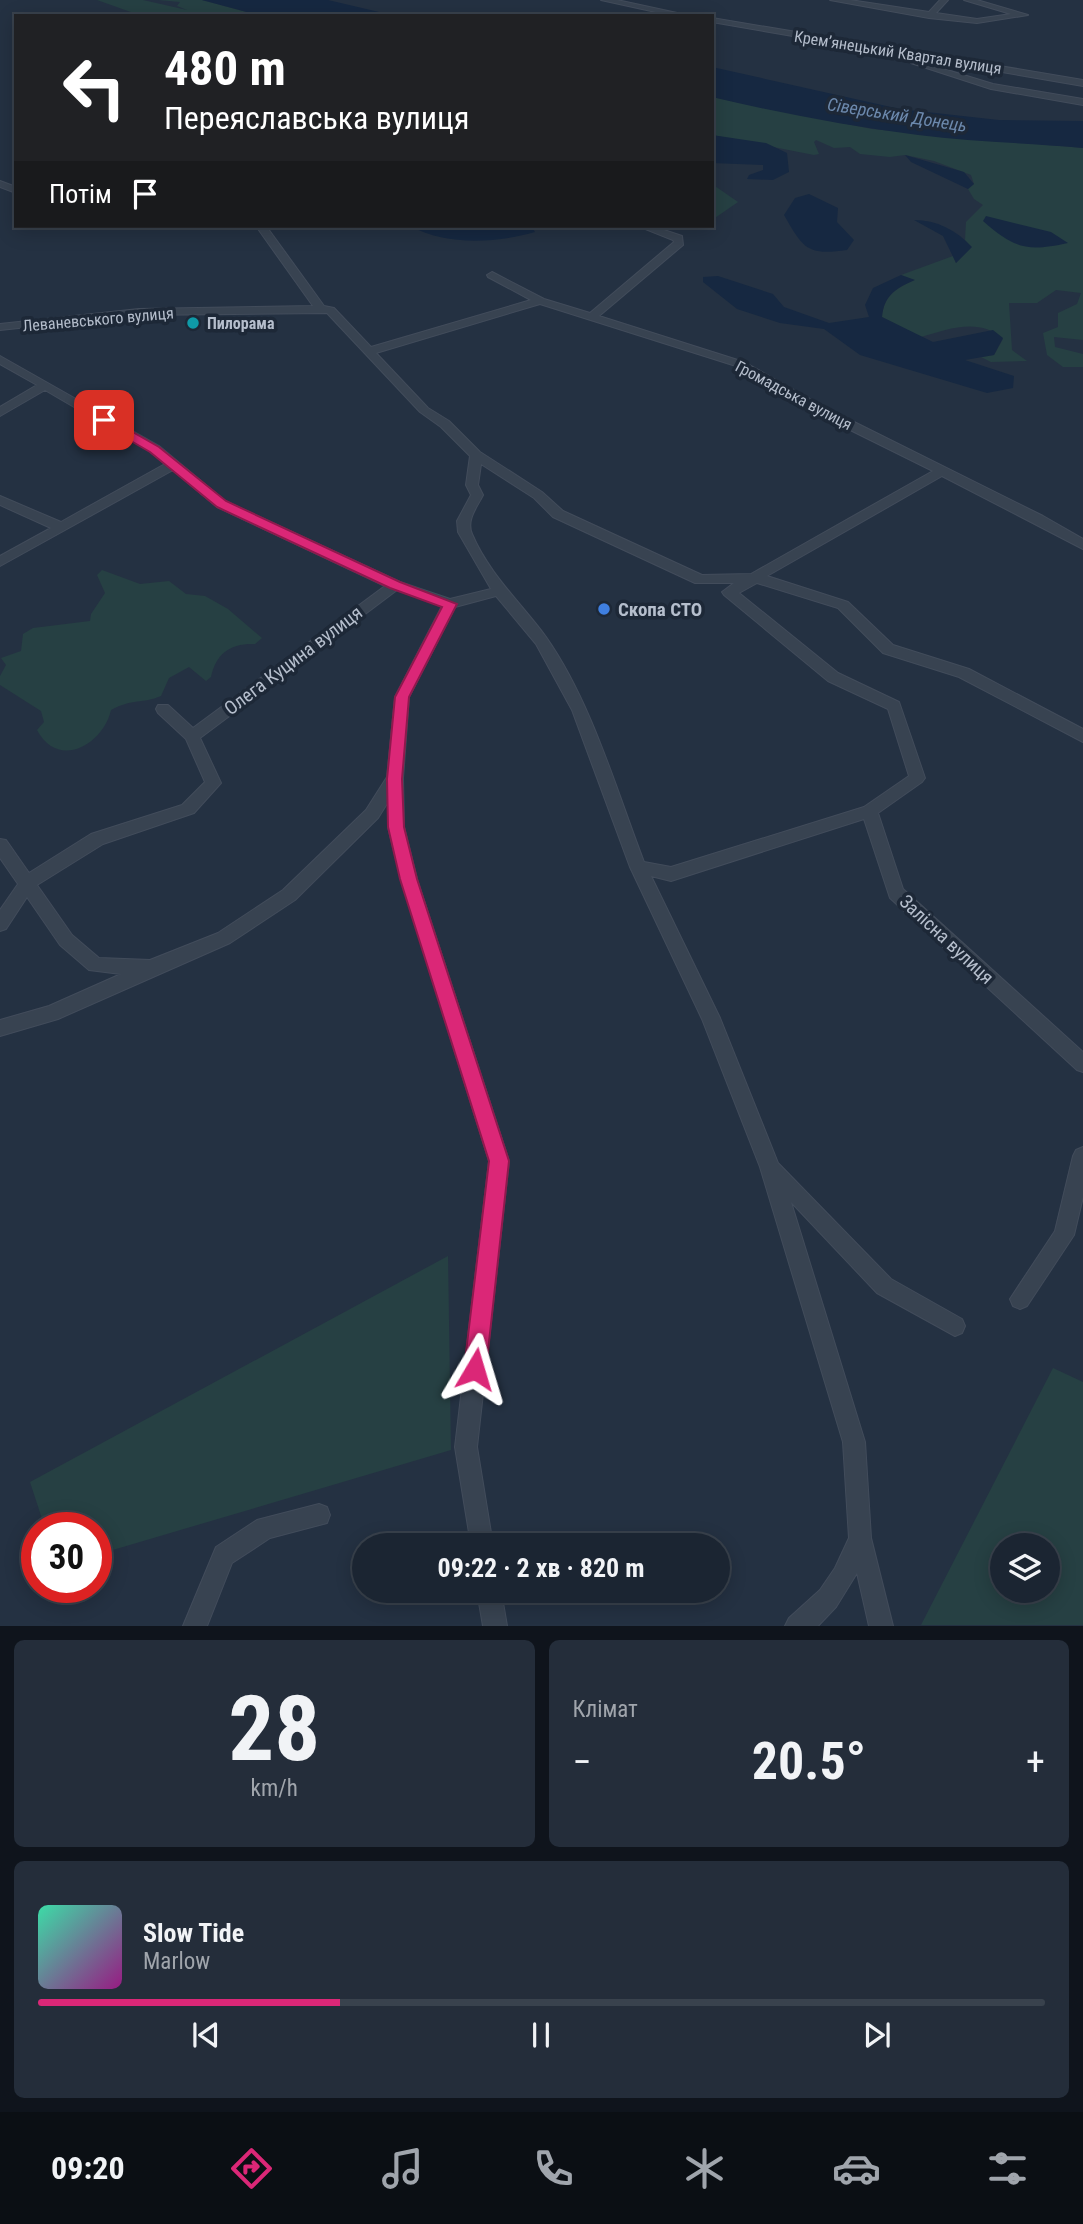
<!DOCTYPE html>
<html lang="uk">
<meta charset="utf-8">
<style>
body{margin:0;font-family:"Roboto Condensed",sans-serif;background:#242d3a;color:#f1f3f6;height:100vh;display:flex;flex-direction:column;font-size:26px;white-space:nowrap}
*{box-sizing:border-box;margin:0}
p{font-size:23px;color:#a0a5ac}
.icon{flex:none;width:38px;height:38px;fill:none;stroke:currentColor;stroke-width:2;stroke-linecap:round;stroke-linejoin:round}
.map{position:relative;height:1626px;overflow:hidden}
.side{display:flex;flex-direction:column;gap:14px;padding:14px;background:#0f141c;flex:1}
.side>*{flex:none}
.banner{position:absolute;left:14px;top:14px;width:700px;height:214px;border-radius:0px;box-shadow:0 4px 18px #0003,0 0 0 2px #39424d;background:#202124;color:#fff;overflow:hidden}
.fabs{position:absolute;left:990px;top:1533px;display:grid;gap:14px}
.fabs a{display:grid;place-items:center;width:70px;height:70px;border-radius:50%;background:#1b2532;box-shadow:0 4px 18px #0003,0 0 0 2px #39424d;font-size:35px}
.speed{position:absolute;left:21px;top:1512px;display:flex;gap:14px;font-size:35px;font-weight:700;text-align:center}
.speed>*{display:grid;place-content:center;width:91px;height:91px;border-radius:50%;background:#1b2532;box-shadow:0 4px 18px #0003,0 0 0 2px #39424d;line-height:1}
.speed .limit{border:10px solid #d22;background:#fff;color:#111}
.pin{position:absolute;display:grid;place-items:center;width:60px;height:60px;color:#fff;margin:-30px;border-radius:14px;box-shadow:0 4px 10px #0006}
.me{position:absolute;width:77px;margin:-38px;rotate:7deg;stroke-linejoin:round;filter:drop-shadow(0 0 5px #0008)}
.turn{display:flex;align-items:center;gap:24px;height:147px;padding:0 35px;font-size:32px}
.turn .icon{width:91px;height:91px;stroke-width:2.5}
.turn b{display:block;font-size:49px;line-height:60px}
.then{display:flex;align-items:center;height:66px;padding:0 35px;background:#0003;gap:14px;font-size:26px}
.big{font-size:52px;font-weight:700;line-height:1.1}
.side .widget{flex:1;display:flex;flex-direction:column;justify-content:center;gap:10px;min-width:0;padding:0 24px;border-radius:10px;background:#242d3a}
.side .dial{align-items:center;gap:0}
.dial b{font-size:91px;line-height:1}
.song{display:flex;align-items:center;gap:21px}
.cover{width:84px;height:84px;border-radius:10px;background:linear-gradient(135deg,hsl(160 70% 55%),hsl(310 70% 35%))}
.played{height:7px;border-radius:4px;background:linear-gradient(90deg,#db2777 30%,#39424d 30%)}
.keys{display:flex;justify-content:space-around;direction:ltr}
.heat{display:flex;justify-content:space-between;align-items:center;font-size:38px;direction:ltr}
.side .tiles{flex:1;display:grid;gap:14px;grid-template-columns:1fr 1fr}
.widget:last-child{grid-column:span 2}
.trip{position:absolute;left:352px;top:1533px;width:378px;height:70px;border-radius:35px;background:#1b2532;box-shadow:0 4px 18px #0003,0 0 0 2px #39424d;font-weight:700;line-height:70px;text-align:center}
.menu{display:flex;height:112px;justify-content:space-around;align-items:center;background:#0b0f14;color:#a0a5ac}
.menu .icon{width:49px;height:49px}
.menu .selected{color:#db2777}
.menu b{font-size:32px;color:#f1f3f6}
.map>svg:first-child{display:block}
</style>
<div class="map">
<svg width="1083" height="1626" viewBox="0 0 1083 1626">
<rect width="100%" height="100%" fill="#243142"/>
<!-- green -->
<g fill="#264043" fill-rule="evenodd">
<polygon points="97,0 143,0 187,10 177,6 180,2 158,0 202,0 262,16 142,16"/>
<path d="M712 97 872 129 1083 148V340L1054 337 1055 347 1083 354V367H1063L1047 355 1043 333 1058 327V313L1077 304 1081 293 1056 290 1037 303H1009L1012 350 1027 361 991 362 981 357 994 355 1003 339C980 317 948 329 921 337L882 317C884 296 895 289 914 280L901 275 953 256 956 263 971 247 965 240 966 222 983 205 974 199 968 189 974 184 971 175 934 161 905 155 890 157 860 154 850 147 834 148 816 140 814 142 819 154 814 155 712 135Z"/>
<polygon points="712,184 738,202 712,220"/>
<path d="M102 570 140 584 169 581 186 594 205 596 228 609 262 638 255 644C231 643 216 653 211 677L206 681 189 667 169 678 161 696C142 704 133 698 111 710 103 745 58 770 37 730L44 722 41 711 0 685V676L6 665 1 658 21 651 23 634 33 628 90 621 91 614 105 593 97 575Z"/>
<polygon points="448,1256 451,1450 106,1552 96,1550 96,1528 45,1528 30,1482"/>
<path d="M1053 1368 1083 1382V1625H921ZM1003 1545H1048V1591H1003Z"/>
</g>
<!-- water -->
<g fill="#162841">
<polygon points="202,0 328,0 396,16 262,16"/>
<path d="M712 67 900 109 999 120 1083 121V148C1028 143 972 142 918 135 848 126 780 113 712 97Z"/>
<polygon points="712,135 766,143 787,153 789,172 773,180 747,179 749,175 763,170 763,165 712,163"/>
<polygon points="905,155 964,172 974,184 968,189 911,162"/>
<path d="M809 194 838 208 837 222 854 240 847 250C807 256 803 248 784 215L795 198Z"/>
<path d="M986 216 1051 232 1068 243C1027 252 1015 249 983 221Z"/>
<path d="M914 220C937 220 956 230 972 247L956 263 943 236Z"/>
<path d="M411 226H531L535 232C497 243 445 246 411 226Z"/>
<path d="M901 275 915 280C896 288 884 295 882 317L933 342 993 330 1003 338 994 355 965 360 1014 376 1013 388 987 393 860 355 824 329 780 323 737 309 703 282V277L718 276 773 294 784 307 829 323 869 317 865 305 873 288Z"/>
</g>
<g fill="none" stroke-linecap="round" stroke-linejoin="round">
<!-- minor casing -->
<g stroke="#424c5b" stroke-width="2">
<g id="minor">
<polygon points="601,0 617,0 691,16 674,16"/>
<polygon points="830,0 850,0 929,12 940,0 948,0 936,13 977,19 1011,14 964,0 977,0 1028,15 977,23 929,18"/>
<polygon points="712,18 1083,80 1083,86 712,22"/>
<polygon points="911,59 993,84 1083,99 1083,105 991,89 911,63"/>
<polygon points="0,181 16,187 16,193 0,187"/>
<path d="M256 226H266L324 306 334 308 371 347 531 300 488 277 487 275 492 272 544 299 590 313 674 242 673 240 638 226H652L682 236 683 245 599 316 744 362 828 409 1043 516 1083 539V549L942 476 767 576 848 602 893 645 969 669 1083 729V742L959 677 883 653 838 608 757 583 739 593 838 673 899 702 925 778 922 782 878 813 903 889 1083 1052V1072L1077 1070 890 898 864 819 671 881 651 876 720 1018 778 1163 891 1279 962 1319 965 1326 962 1333 955 1336 877 1293 791 1202 865 1442 871 1538 893 1626H869L857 1573 836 1607 818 1626H785L789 1618 820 1590 835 1568 849 1538 843 1442 760 1167 702 1019 630 867 572 710 536 644 496 596 455 607 409 697 403 778 404 827 417 879 509 1161 477 1447 493 1545H471L455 1447 489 1161 401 879 388 827V802L378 818 295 900 230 943 58 1019 0 1036V1020L49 1006 121 974 89 970 60 945 27 897 6 929 0 931V910L18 884 0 858V839L6 840 29 873 91 834 182 805 205 782 186 739 158 713 156 709 158 705H168L193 728 385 586 217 507 173 470 0 566V556L51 528 0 505V496L61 522 165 464 151 452 45 390 0 416V407L37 385 0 364V356L159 446 225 501 400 582 450 599 491 589 458 532 457 521 471 495 466 485 470 456 441 427 420 412 327 313 139 315 0 330V324L139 309 313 306ZM540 304 736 366 820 415 933 471 751 574 702 575 563 511 542 492 480 452 449 421 428 408 376 353ZM481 464 534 498 553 517 695 583H734L722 592 724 595 828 681 888 709 909 776 864 807 671 867 644 862C616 789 591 701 546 637 521 603 489 574 472 534 466 520 477 507 483 495L478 485ZM397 590 442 606 395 697 387 777 366 810 283 890 218 933 150 960 99 958 72 935 37 885 103 844 194 813 221 783 200 738Z"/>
<polygon points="1083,1147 1083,1197 1074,1235 1027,1306 1020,1309 1013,1306 1010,1299 1055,1231 1073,1156 1076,1150"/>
<polygon points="319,1504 327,1507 330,1515 327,1523 270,1538 232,1563 207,1626 183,1626 216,1547 257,1520"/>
<polygon points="477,1591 501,1591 507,1626 483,1626"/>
</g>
</g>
<!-- minor -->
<use href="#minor" fill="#384351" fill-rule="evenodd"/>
</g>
<!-- route -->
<polygon fill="#db2777" stroke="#8e194d" stroke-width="2" points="100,418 108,418 159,447 226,501 400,582 457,604 409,697 402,779 404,827 417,879 509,1161 486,1369 483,1376 475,1379 467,1376 464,1369 489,1161 400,879 388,827 387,779 395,697 442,607 390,588 217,507 150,452 100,423"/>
<!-- markers -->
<circle fill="#0f9aa8" stroke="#1d2837" stroke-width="2.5" cx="193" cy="323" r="7"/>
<circle fill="#3f7fe0" stroke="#1d2837" stroke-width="2.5" cx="604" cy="609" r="7"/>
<g text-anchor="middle" stroke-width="7" stroke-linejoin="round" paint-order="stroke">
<!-- far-street labels -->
<g font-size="16" fill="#b5becc" stroke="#1d2837">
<text transform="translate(898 52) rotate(9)" y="6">Крем’янецький Квартал вулиця</text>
<text transform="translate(98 319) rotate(-5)" y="6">Леваневського вулиця</text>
<text transform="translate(794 395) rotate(28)" y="6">Громадська вулиця</text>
</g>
<!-- far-poi labels -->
<g font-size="16" font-weight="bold" fill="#b5becc" stroke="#1d2837" text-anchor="start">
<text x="207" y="329">Пилорама</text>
</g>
<!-- far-water labels -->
<g font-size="18" font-style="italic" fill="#6c89ad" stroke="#1d2837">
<text transform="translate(897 115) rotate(9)" y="6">Сіверський Донець</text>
</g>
<!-- poi labels -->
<g font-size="19" font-weight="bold" fill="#b5becc" stroke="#1d2837" text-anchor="start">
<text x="618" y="616">Скопа СТО</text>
</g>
<!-- street labels -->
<g font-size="19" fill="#b5becc" stroke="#1d2837">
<text transform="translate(293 660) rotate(-37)" y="7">Олега Куцина вулиця</text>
<text transform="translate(947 939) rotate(43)" y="7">Залісна вулиця</text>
</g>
</g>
</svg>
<div class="fabs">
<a><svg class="icon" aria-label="layers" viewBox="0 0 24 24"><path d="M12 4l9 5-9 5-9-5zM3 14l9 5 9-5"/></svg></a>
</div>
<div class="speed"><div class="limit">30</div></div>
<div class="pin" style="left:104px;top:420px;background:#d93025"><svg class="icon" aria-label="arrive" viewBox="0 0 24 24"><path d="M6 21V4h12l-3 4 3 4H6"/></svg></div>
<svg class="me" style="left:475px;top:1369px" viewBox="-20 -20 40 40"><path d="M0-17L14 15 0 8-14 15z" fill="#db2777" stroke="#fff" stroke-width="4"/></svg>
<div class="trip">09:22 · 2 хв · 820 m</div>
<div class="banner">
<div class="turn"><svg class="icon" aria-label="left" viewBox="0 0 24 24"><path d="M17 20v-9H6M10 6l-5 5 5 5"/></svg><div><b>480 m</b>Переяславська вулиця</div></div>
<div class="then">Потім<svg class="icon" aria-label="arrive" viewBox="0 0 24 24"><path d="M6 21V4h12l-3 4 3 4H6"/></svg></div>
</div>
</div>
<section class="side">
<div class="tiles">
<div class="widget dial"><b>28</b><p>km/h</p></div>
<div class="widget"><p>Клімат</p>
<div class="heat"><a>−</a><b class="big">20.5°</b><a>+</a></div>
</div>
<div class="widget">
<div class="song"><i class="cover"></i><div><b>Slow Tide</b><p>Marlow</p></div></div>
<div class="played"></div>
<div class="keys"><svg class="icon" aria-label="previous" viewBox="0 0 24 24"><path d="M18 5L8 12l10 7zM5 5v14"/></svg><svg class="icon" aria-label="pause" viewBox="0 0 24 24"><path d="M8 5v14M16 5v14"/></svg><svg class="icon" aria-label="next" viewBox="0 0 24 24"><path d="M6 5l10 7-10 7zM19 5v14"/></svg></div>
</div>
</div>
</section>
<nav class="menu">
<b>09:20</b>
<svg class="icon selected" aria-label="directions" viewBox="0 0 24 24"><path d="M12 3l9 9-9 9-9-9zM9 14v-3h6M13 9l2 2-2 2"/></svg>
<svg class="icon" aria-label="music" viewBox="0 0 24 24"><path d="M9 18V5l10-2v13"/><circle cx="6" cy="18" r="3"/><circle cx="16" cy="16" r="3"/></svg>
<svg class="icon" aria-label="phone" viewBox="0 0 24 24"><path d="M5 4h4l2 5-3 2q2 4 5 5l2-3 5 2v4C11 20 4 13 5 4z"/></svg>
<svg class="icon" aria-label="climate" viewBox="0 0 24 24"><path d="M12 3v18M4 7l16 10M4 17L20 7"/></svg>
<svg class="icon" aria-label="car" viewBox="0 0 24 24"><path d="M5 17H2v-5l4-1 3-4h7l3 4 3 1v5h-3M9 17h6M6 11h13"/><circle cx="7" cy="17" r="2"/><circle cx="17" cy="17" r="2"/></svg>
<svg class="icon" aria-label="filters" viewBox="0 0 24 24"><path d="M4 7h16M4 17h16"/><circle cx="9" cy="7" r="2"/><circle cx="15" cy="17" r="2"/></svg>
</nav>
